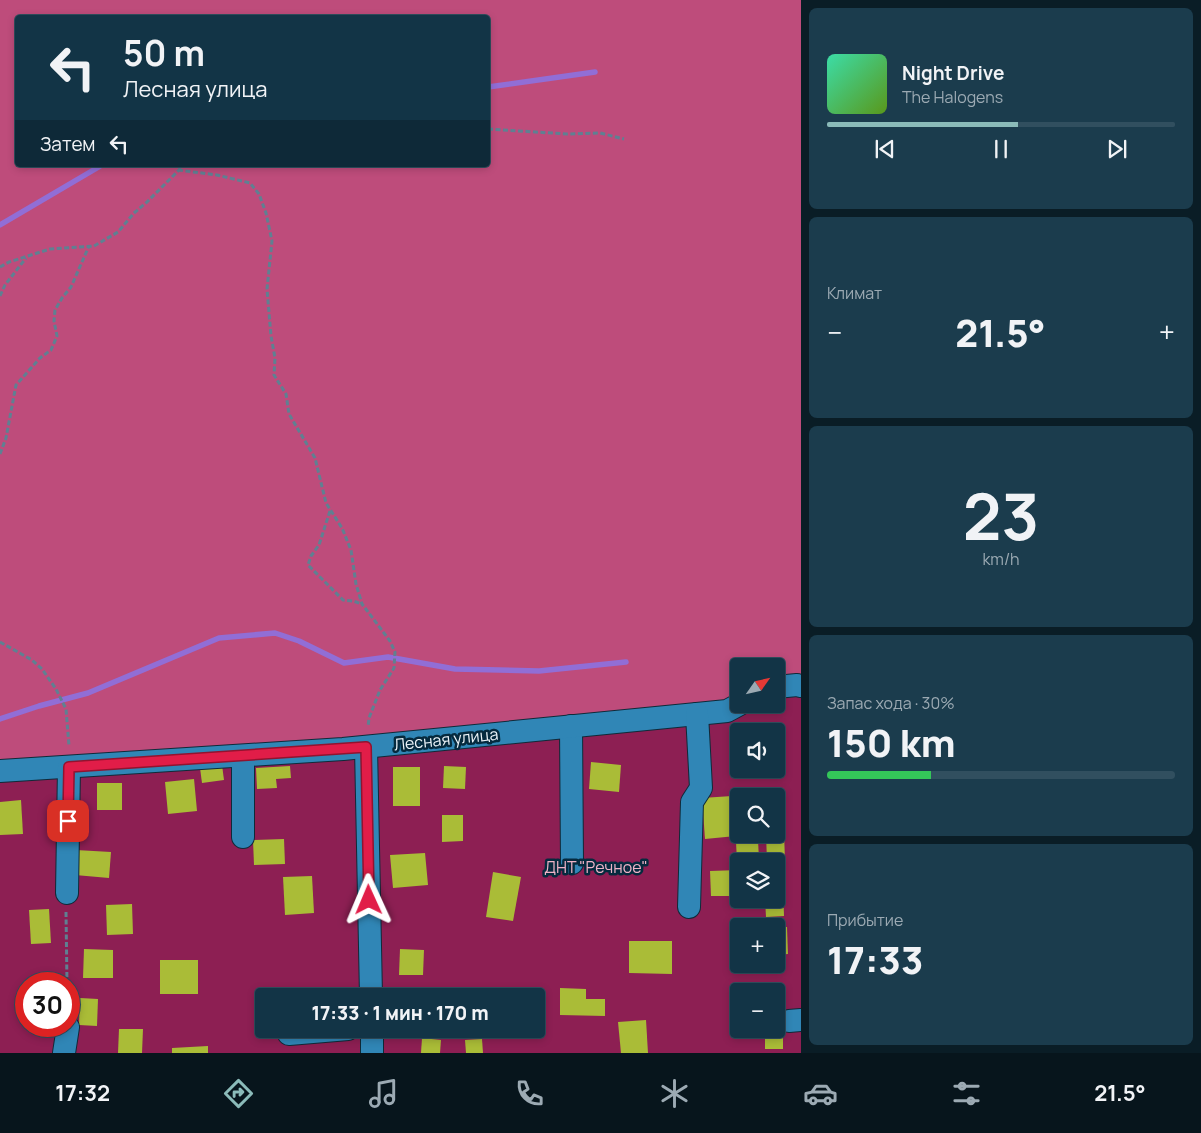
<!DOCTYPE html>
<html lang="ru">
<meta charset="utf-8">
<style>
body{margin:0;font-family:Manrope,sans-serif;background:#1b3c4d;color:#f1f3f6;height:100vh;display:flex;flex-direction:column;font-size:19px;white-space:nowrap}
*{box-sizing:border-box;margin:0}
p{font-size:16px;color:#9caab3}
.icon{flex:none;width:28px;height:28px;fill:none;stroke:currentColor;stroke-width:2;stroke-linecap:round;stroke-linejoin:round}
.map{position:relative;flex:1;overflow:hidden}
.details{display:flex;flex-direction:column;gap:8px;padding:8px;background:#0a1d26;width:400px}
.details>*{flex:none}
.hud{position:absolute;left:15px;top:15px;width:475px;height:152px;border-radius:5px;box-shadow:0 2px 8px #0003,0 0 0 1px #314f5f;background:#123446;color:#f1f3f6;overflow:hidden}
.needle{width:32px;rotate:56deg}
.fabs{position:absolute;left:730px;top:658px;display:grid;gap:10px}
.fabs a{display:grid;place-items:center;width:55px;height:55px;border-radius:5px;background:#123446;box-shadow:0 2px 8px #0003,0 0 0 1px #314f5f;font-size:25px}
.speed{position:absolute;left:15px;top:972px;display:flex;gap:10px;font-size:25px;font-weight:700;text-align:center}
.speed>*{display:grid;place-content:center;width:65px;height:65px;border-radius:50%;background:#123446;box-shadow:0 2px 8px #0003,0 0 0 1px #314f5f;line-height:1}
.speed .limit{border:8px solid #d22;background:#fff;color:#111}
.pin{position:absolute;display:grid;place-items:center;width:42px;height:42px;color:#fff;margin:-21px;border-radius:10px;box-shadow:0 2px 8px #0006}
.me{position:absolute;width:55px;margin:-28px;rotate:359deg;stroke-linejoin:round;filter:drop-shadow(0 0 4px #0008)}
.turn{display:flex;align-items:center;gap:18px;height:105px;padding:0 25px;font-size:22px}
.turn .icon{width:65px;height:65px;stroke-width:2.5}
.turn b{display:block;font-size:35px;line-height:42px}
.then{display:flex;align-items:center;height:48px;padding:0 25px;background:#0003;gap:10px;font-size:19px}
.big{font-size:38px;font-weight:800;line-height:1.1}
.details .card{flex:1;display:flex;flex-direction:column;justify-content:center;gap:8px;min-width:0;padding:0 18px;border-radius:8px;background:#1b3c4d}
.details .dial{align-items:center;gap:0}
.dial b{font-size:65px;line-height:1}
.song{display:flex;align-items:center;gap:15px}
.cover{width:60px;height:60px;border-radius:8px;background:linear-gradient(135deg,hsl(160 70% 55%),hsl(90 70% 35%))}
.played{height:5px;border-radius:2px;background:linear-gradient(90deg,#8bbbb9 55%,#314f5f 55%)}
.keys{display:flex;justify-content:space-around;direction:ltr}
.heat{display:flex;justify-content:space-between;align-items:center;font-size:28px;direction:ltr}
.charge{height:8px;border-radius:4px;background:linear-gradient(90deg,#34c759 30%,#314f5f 0)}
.trip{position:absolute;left:255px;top:988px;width:290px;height:50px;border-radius:5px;background:#123446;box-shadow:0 2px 8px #0003,0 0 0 1px #314f5f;font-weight:800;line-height:50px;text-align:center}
.menu{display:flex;height:80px;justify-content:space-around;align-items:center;background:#07151c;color:#9caab3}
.menu .icon{width:35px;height:35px}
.menu .current{color:#8bbbb9}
.menu b{font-size:22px;color:#f1f3f6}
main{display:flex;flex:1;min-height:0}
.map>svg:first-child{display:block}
</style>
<main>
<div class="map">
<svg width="801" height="1053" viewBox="0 0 801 1053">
<rect width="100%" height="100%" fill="#18455e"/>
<!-- green -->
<path fill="#8d1f53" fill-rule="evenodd" d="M801 686V1053H0V771L740 704H776V687ZM739 731H776V769H739ZM739 796H776V834H739ZM739 861H776V899H739ZM739 926H776V964H739ZM26 984H69V1026H26ZM739 991H776V1029H739ZM264 996H536V1029H264Z"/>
<!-- forest -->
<path fill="#be4c7b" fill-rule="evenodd" d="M0 0H801V686L776 687V666H739V704L0 771ZM18 18H488V165H18Z"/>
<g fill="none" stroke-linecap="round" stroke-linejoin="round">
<!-- stream -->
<g stroke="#916ed6" stroke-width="5.5">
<polyline points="488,87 595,72"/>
<polyline points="0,225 102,165"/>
<polyline points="0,719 39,706 88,693 219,638 275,633 299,641 344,663 388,657 455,669 539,671 626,662"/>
</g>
</g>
<!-- building -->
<g fill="#aabc37">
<polygon points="591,762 621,765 619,792 589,789"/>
<polygon points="222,765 224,780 202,783 200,768"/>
<polygon points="290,766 291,778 276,779 277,788 257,789 256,768"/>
<polygon points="444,766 466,767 465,789 443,788"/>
<rect x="393" y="767" width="27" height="39"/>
<polygon points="194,779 197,811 168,814 165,782"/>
<rect x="97" y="783" width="25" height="27"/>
<polygon points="759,792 759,796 739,796 739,793"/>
<polygon points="732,796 736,836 705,839 702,798"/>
<polygon points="21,800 23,834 0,835 0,802"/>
<polygon points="442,815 463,815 463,841 442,842"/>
<polygon points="784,831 785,862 767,861 766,834 776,834 776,832"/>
<polygon points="284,839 285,864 254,865 253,840"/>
<polygon points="758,840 759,860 737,861 736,842"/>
<polygon points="76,850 111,852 109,878 75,875"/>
<polygon points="425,853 428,885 393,888 390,855"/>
<polygon points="739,870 739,896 711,896 710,871"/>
<polygon points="493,872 521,877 513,921 486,917"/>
<polygon points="312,876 314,913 285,915 283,877"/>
<polygon points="776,887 783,887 784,916 766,917 765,899 776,899"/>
<polygon points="132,904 133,934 107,935 106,905"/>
<polygon points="49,909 51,943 31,944 29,910"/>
<polygon points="776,927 787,927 788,954 776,955"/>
<rect x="730" y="933" width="9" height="25"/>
<polygon points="629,941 672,941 672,974 629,973"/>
<polygon points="84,949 113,950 113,978 83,978"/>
<polygon points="400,949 424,950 423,975 399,975"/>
<rect x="160" y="960" width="38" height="34"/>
<polygon points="560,988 586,989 586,999 605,999 605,1016 560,1015"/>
<polygon points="80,998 98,999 97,1026 79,1025"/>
<polygon points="646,1020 648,1053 621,1053 618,1022"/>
<polygon points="776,1023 783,1023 783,1049 765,1049 765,1029 776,1029"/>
<polygon points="119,1029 143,1029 142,1053 118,1053"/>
<polygon points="422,1038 441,1040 440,1053 421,1053"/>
<polygon points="482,1039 483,1053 466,1053 465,1040"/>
<polygon points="208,1046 208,1053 172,1053 172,1048"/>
</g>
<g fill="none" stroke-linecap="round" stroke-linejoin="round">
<!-- minor casing -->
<g stroke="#0f2a39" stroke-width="24">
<g id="minor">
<polyline points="776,687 797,685 801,686"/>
<polyline points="571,726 572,863"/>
<polyline points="366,747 371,996"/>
<polyline points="0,771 343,749 727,711 740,704"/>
<polyline points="243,837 243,756"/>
<polyline points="67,893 69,767"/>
<polyline points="689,907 692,802 701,788 697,714"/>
<polyline points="789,1021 801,1020"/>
<polyline points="372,1029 372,1053"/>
<polyline points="289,1034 348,1029"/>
<polyline points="64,1053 68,1027"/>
</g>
</g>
<!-- path -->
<g stroke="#5f8092" stroke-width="3" stroke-dasharray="5 2.5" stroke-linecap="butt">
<polyline points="488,129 567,134 600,133 624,139"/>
<polyline points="178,170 217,175 250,183 259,194 266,213 272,241 267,289 271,336 275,358 274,375 286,394 289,414 315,458 326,503 342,528 351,550 356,584 362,604 390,641 395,652 394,668 380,690 369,718 368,727"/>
<polyline points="0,267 9,262 50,249 94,246 118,232 134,213 147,202 184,165"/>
<polyline points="0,296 5,285 26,258"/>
<polyline points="0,454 6,438 16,385 40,358 51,350 57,336 54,321 55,310 62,298 71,287 89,246"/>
<polyline points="330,511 319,545 311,556 308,565 343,600 353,601 362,604"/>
<polyline points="0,642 32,660 42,669 56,689 66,709 69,746"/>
<polyline points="66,912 67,984"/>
</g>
<!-- minor -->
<use href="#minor" stroke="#3086b6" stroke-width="22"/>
</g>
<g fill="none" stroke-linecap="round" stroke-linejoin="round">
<!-- route casing -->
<g stroke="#92132f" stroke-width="12">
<polyline id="route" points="68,821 69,767 366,747 369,900"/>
</g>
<!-- route -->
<use href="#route" stroke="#e11d48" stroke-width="9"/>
</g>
<g text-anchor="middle" stroke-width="5" stroke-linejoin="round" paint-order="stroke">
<!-- street labels -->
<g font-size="16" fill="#edf5fa" stroke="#052a3e">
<text transform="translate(446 739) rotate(-6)" y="6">Лесная улица</text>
</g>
<!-- park labels -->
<g font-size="16" fill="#efb3c7" stroke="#052a3e">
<text x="596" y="873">ДНТ "Речное"</text>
</g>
</g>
</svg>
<div class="fabs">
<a><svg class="needle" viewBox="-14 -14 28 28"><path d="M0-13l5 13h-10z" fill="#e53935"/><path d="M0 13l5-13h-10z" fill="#9caab3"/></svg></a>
<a><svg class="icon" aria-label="sound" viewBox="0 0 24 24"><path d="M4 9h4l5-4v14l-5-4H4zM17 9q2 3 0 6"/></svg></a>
<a><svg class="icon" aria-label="search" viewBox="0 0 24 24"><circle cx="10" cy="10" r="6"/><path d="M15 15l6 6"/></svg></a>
<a><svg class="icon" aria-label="layers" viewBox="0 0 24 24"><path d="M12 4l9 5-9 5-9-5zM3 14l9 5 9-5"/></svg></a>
<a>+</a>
<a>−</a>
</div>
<div class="speed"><div class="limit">30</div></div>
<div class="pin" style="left:68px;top:821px;background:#d93025"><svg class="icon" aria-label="arrive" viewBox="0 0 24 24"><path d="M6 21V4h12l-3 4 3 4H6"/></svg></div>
<svg class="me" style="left:369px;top:900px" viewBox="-20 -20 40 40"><path d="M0-17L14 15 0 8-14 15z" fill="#e11d48" stroke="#fff" stroke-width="4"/></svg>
<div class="trip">17:33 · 1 мин · 170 m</div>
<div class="hud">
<div class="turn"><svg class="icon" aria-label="left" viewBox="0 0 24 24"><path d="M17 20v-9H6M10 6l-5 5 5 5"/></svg><div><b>50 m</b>Лесная улица</div></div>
<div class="then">Затем<svg class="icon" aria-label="left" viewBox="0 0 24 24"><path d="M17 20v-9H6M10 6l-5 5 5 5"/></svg></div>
</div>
</div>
<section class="details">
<div class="card">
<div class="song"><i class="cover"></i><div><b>Night Drive</b><p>The Halogens</p></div></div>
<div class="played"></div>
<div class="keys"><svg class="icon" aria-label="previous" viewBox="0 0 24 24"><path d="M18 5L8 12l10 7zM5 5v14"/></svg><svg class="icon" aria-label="pause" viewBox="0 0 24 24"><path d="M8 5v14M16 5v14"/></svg><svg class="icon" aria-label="next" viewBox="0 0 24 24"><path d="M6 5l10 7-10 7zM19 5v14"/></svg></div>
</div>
<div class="card"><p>Климат</p>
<div class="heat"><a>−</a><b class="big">21.5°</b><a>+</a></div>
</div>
<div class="card dial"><b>23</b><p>km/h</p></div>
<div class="card"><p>Запас хода · 30%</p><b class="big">150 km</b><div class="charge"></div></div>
<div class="card"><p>Прибытие</p><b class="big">17:33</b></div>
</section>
</main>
<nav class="menu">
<b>17:32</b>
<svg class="icon current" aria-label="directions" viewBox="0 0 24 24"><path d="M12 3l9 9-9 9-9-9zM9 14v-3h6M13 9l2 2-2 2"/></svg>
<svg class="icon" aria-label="music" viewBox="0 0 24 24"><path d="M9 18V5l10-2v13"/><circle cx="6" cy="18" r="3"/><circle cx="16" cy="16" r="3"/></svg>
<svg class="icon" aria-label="phone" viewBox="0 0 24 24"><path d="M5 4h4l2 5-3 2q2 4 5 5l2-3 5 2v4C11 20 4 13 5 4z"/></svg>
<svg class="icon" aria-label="climate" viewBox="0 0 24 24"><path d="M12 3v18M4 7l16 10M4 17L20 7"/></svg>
<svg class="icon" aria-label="car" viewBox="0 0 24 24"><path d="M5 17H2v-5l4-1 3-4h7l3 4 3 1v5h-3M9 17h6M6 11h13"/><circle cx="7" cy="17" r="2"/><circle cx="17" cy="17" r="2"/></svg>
<svg class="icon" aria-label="filters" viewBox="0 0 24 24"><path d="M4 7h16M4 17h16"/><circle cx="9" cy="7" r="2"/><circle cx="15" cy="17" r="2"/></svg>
<b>21.5°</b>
</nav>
